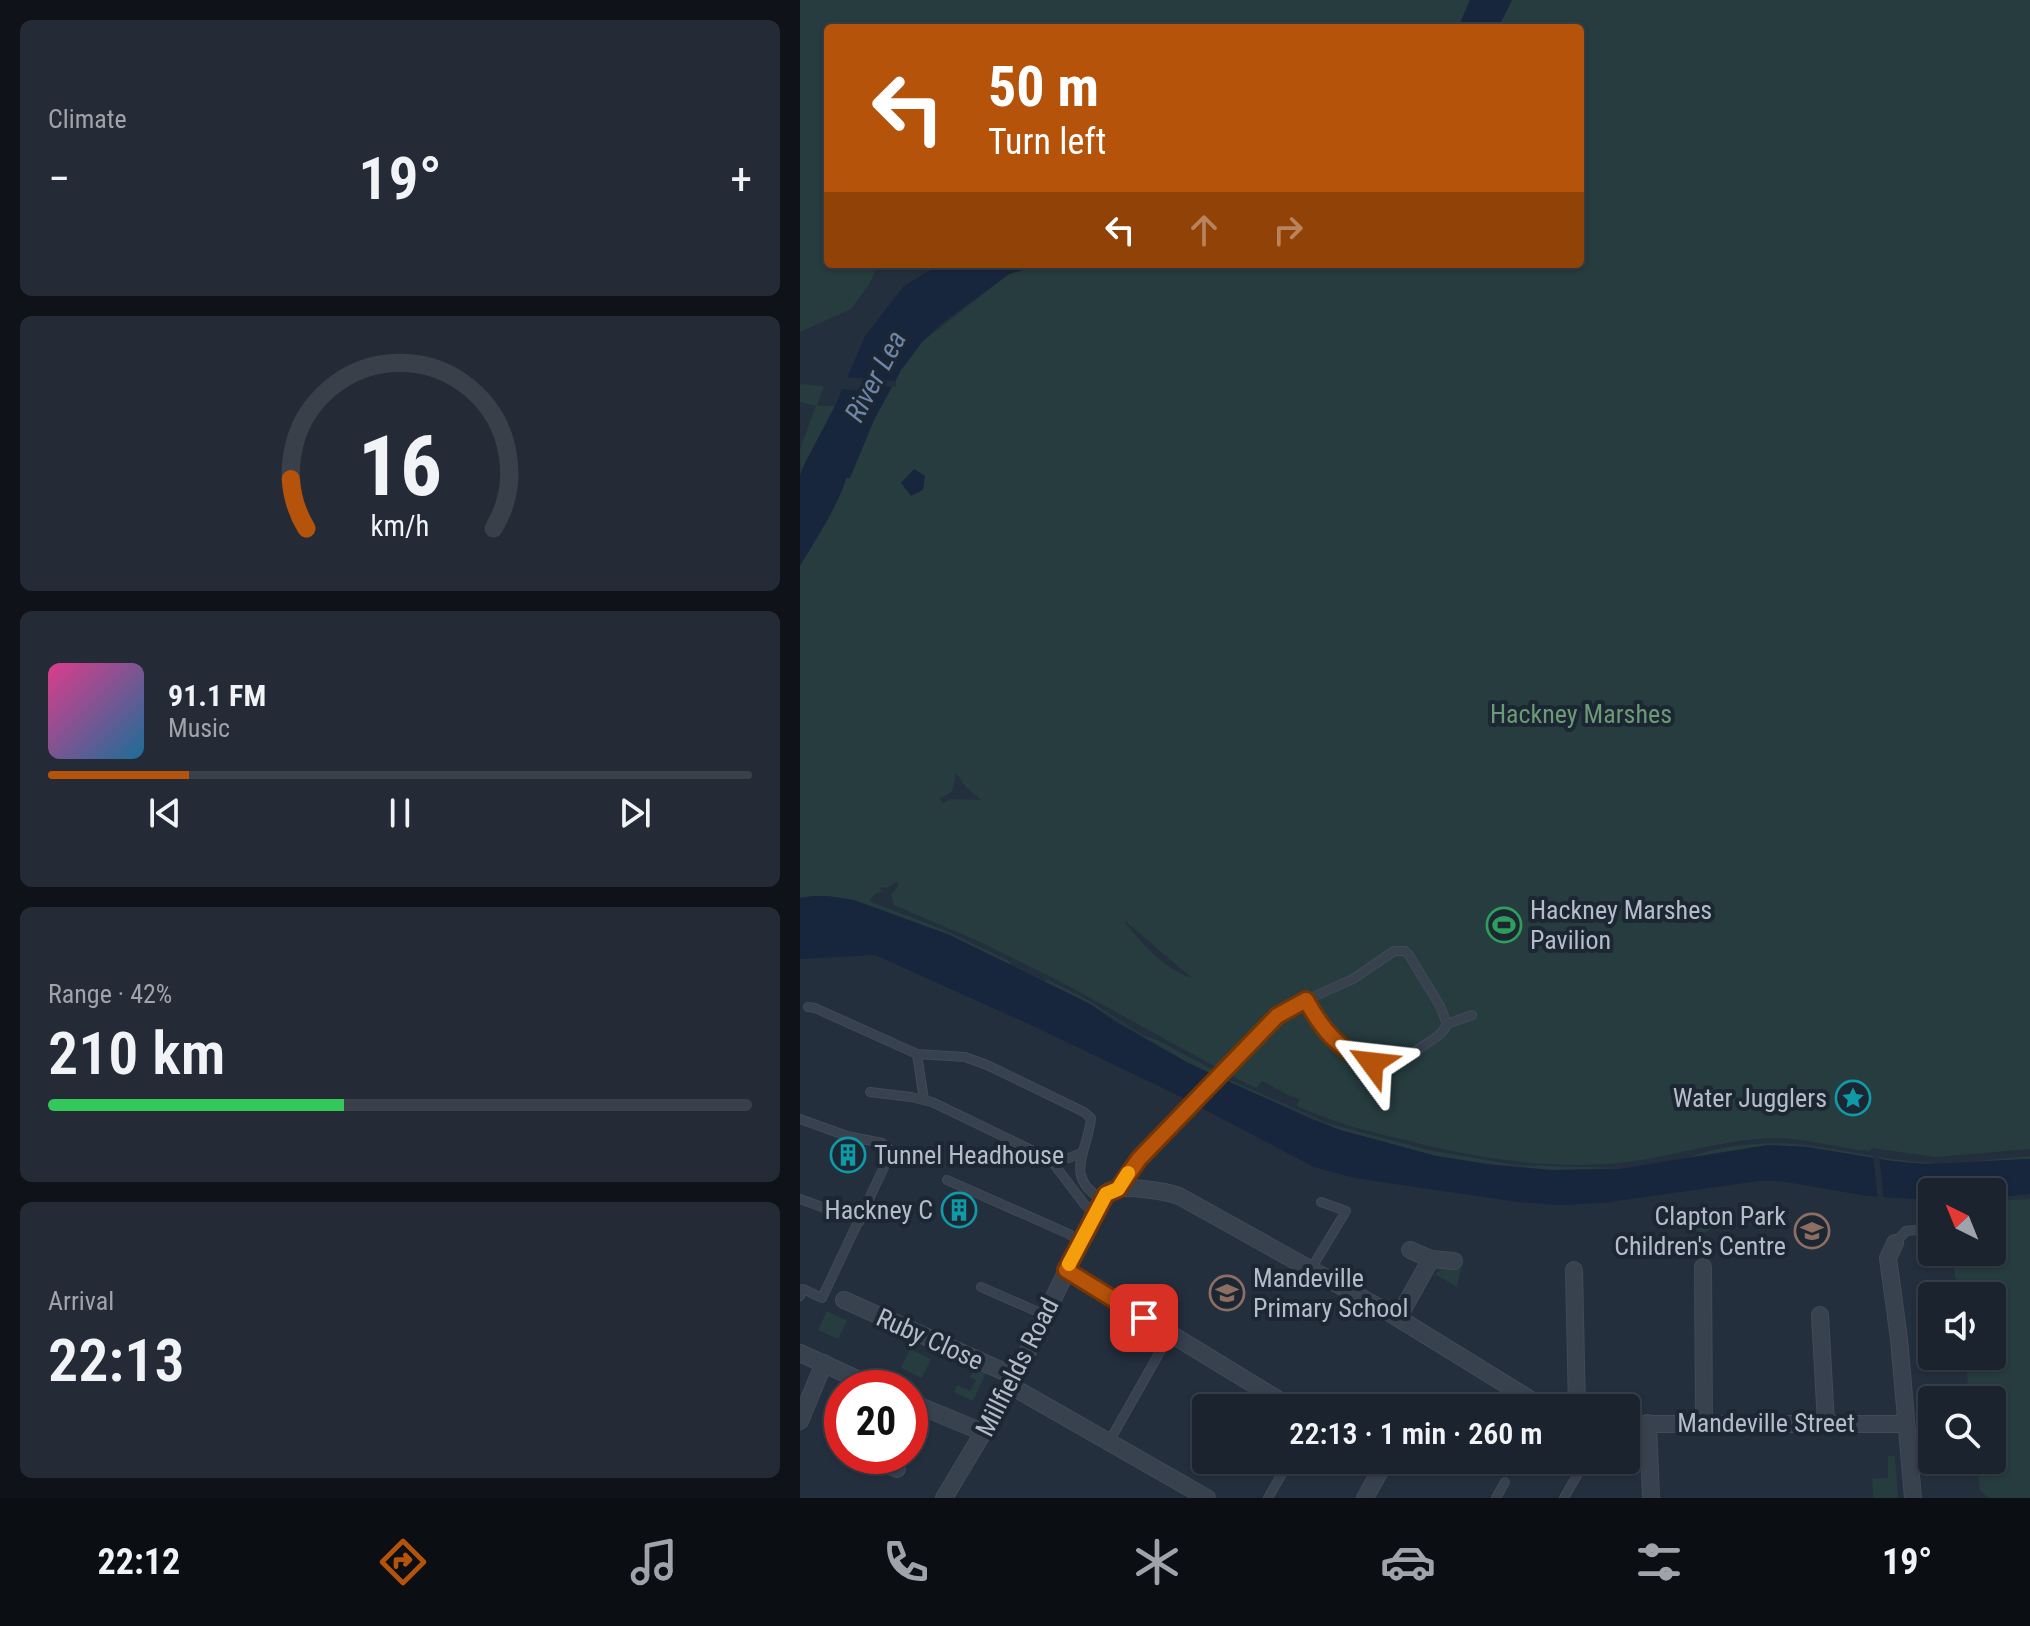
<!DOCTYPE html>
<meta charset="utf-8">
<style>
body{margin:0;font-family:"Roboto Condensed",sans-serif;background:#242b36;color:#f1f3f6;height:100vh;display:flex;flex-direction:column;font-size:30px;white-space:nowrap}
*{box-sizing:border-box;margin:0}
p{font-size:26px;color:#a0a4aa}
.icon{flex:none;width:44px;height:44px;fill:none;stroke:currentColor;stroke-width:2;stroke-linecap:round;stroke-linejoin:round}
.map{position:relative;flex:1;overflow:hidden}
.panel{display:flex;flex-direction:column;gap:20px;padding:20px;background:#0f1319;width:800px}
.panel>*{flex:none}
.guide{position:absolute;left:24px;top:24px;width:760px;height:244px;border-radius:8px;box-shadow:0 2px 6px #0004,0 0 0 2px #39404a;background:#b45309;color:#fff;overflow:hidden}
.needle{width:52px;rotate:317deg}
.buttons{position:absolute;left:1118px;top:1178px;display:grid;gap:16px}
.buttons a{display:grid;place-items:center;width:88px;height:88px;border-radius:8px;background:#1b232e;box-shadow:0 2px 6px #0004,0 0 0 2px #39404a;font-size:40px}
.speed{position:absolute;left:24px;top:1370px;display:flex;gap:16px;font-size:40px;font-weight:700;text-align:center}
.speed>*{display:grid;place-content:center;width:104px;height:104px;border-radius:50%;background:#1b232e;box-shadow:0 2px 6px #0004,0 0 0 2px #39404a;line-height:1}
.speed .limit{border:12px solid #d22;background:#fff;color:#111}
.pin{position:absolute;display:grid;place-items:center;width:68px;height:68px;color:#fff;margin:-34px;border-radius:16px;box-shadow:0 4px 12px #0006}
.me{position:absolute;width:88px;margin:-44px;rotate:300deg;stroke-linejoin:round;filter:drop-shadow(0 0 6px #0008)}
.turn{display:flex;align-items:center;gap:28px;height:168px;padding:0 32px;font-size:36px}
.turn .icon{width:104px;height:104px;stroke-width:2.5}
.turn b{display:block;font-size:56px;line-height:68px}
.lanes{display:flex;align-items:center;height:76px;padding:0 32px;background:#0003;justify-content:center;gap:40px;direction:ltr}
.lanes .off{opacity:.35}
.big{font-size:60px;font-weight:600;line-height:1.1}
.panel .tile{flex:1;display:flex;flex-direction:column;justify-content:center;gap:12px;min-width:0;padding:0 28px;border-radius:12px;background:#242b36}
.panel .dial{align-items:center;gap:0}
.dial svg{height:208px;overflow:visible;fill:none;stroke:#39404a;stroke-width:7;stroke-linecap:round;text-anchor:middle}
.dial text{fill:#f1f3f6;stroke:none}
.song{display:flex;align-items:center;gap:24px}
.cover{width:96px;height:96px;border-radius:12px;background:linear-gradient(135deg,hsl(330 70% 55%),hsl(200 70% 35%))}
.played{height:8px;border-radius:4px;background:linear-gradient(90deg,#b45309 20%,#39404a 20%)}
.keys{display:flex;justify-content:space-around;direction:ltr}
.heat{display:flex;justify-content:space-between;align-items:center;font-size:44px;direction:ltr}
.charge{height:12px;border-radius:6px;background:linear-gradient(90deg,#34c759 42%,#39404a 0)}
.trip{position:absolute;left:392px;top:1394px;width:448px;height:80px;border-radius:8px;background:#1b232e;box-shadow:0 2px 6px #0004,0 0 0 2px #39404a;font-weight:600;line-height:80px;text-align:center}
.menu{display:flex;height:128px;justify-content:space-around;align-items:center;background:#0b0e12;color:#a0a4aa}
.menu .icon{width:56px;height:56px}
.menu .current{color:#b45309}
.menu b{font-size:36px;color:#f1f3f6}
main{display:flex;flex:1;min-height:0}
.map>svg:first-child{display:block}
</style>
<main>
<section class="panel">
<div class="tile"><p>Climate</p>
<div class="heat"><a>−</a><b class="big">19°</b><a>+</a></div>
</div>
<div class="tile dial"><svg viewBox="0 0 100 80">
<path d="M14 69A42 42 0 1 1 86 69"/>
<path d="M14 69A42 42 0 0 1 8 50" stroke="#b45309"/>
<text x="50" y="56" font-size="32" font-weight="700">16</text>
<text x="50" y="72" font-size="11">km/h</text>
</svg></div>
<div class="tile">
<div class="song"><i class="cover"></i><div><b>91.1 FM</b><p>Music</p></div></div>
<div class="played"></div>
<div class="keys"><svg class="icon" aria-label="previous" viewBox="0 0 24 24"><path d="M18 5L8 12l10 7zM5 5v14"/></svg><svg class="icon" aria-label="pause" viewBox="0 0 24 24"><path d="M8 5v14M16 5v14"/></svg><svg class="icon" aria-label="next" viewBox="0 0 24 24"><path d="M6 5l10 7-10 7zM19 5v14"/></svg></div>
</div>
<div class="tile"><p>Range · 42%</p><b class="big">210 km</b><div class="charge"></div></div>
<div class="tile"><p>Arrival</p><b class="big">22:13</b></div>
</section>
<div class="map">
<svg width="1230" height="1498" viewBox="0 0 1230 1498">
<rect width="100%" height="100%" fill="#242f3e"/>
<!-- green -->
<g fill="#263c3f" fill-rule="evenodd">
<polygon points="0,0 670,0 658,28 28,28 28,264 79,264 68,286 51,309 0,332"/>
<path d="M712 0H1230V1149L1135 1157 1072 1148 1070 1151 1058 1150C1032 1146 999 1138 974 1138 922 1139 870 1158 818 1163 745 1170 671 1157 601 1139 565 1131 530 1121 497 1106L500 1099 488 1095 462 1081 456 1088 438 1079 261 982 178 941 94 905 91 895 99 885 97 882 87 888 82 887 80 890 84 891 75 894 69 901 144 930 209 961 211 965C181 950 151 937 120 925 80 909 44 893 0 898V566L44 486 46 478 74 420 101 370 122 342 209 274 242 264H780V28H698ZM156 773 166 787 181 800 150 799 143 803 139 799 152 792ZM324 921H325L392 978C364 969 342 944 324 921Z"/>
<polygon points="0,384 24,386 17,406 35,406 3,467 1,477 0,449 16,406 0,402"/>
<path d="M248 980 288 1000 344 1036 357 1040 415 1071 413 1075C371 1055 333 1030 293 1006 278 997 260 989 243 981Z"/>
<polygon points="430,1080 527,1123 628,1150 715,1165 825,1168 753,1170 716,1168 636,1156 540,1130 429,1082"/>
<path d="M975 1143C1023 1144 1069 1158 1117 1162 1154 1165 1193 1159 1230 1156V1159L1124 1164 1092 1161 1007 1147 968 1145 888 1158C914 1147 947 1144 975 1143Z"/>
<polygon points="1230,1199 1230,1498 1189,1498 1180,1490 1177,1460 1192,1460 1192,1400 1170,1400 1165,1356 1192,1356 1192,1296 1158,1296 1152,1252 1192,1252 1192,1201"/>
<polygon points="916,1215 917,1225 905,1233 897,1231 891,1222 891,1219"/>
<polygon points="649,1266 661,1268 657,1287 635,1274 644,1267"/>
<polygon points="27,1311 47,1321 38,1339 18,1330"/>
<polygon points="110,1349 131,1359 122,1378 101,1368"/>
<polygon points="175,1368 186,1373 173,1401 154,1392 157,1385 170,1391 176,1380 170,1377"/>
<polygon points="1088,1456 1095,1456 1098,1498 1073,1498 1072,1479 1088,1478"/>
</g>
<!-- water -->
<g fill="#17263c">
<polygon points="670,0 712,0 698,28 658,28"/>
<path d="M141 264H242L209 274 141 324 122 342 101 370 74 420 50 478H46C40 503 14 542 0 566V477L3 467 35 406 65 336 104 286Z"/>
<polygon points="114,469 125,476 123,490 111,496 101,483"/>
<polygon points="13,896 28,896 54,900 150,935 292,1005 314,1021 388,1063 511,1119 540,1130 636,1156 685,1164 753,1170 819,1169 968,1145 1007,1147 1092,1161 1124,1164 1230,1159 1230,1194 1192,1198 1192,1192 1132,1192 1131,1200 1067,1196 980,1181 959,1181 802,1203 759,1205 718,1202 554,1178 514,1167 371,1092 233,1026 75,955 0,959 0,898"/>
</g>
<!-- pier -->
<g fill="#242f3e">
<polygon points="43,377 96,381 96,387 80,386 59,390 38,389"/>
<polygon points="1073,1154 1079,1155 1084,1201 1078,1201"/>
</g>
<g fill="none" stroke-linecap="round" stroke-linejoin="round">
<!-- lane casing -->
<g stroke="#414a57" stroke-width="10">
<g id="lane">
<path d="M8 1007 15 1008 117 1054 165 1057 187 1065 284 1112 291 1118C288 1152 263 1175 301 1199"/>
<polyline points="647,1024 672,1015"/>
<polyline points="117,1054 124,1100"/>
<polyline points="70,1092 111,1097 132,1102 250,1159 285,1205 294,1212"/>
<polyline points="0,1119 47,1136 82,1143 88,1148 90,1158 86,1163 22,1298 3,1289 0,1296"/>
<polyline points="250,1159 269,1158 281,1153"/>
<polyline points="147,1180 269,1234 280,1242"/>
<path d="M318 1188 339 1159 477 1016 493 1006 553 979 594 951H605L609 955 640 1006 647 1024C642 1036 630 1041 620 1048 611 1054 602 1061 592 1063 552 1071 522 1030 506 1000"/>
<polyline points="0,1199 60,1221"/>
<polyline points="1095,1243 1106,1231 1132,1228"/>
<polyline points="511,1269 546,1211 521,1202"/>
<polyline points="181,1287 245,1315"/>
<polyline points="309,1442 370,1334"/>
<polyline points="468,1498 490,1460"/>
<polyline points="696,1498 705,1482"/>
<polyline points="764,1498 780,1470 779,1460"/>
</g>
</g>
<!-- street casing -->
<g stroke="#414a57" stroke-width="18">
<g id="street">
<polyline points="1095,1243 1088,1258 1099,1339 1113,1498"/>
<polyline points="610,1250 631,1259 654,1261"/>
<polyline points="903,1267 904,1423"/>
<polyline points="266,1270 492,1408"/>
<polyline points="774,1270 777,1408"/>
<polyline points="44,1300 216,1377"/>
<polyline points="1020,1315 1026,1423"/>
<polyline points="598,1318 631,1259"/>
<polyline points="0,1353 77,1388"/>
<polyline points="211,1386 407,1498"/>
<polyline points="110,1402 185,1433"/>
<polyline points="0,1421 24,1363"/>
<polyline points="848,1423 851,1498"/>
<polyline points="826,1424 1105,1424"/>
<polyline points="66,1456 97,1469"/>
<path d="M144 1498 211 1386 295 1212C299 1206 303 1195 309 1191 322 1184 365 1191 379 1196L598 1318 744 1408"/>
<polyline points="565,1498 585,1462 582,1460"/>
</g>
</g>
<!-- lane -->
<use href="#lane" stroke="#38414e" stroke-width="8"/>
<!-- street -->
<use href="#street" stroke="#38414e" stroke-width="16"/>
</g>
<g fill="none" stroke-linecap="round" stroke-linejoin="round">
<!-- route casing -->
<g stroke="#753606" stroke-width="20">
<path id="route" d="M344 1318 266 1270 306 1194 318 1189 339 1159 477 1016 506 1000C522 1029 539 1051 572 1063"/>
</g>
<!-- route -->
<use href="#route" stroke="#b45309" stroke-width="14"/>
<!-- slow -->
<polyline stroke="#f59e0b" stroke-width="14" points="269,1264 306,1194 318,1189 328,1173"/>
</g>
<!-- icons -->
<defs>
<g id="stadium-ring" transform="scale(1.8)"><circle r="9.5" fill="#1d2633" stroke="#2e9e5b" stroke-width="1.5"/><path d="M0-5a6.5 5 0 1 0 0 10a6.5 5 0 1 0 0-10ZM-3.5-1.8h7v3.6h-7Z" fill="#2e9e5b"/></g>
<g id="sight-ring" transform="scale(1.8)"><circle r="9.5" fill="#1d2633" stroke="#0f9aa8" stroke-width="1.5"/><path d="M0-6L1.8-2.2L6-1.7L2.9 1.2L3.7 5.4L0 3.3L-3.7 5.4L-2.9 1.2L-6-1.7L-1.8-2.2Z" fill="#0f9aa8"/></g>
<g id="building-ring" transform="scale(1.8)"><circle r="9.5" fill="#1d2633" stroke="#0f9aa8" stroke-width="1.5"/><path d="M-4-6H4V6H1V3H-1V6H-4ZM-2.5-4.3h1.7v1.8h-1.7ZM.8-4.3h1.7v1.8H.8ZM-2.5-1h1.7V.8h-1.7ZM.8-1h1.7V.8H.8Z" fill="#0f9aa8"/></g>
<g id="school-ring" transform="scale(1.8)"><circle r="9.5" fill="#1d2633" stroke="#8d6e63" stroke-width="1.5"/><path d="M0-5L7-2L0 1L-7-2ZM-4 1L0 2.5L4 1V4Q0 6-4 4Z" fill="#8d6e63"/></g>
</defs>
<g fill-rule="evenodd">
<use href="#stadium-ring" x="704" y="925"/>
<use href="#sight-ring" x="1053" y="1098"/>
<use href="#building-ring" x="48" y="1155"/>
<use href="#building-ring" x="159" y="1210"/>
<use href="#school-ring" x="1012" y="1231"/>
<use href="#school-ring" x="427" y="1293"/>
</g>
<g text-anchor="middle" stroke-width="8" stroke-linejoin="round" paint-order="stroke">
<!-- park labels -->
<g font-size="26" fill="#6b9a76" stroke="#1d2633">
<text x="781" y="723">Hackney Marshes</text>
</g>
<!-- poi labels -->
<g font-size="26" fill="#b4bcc9" stroke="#1d2633" text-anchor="start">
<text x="730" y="919">Hackney Marshes<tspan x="730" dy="30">Pavilion</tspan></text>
<text x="1027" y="1107" text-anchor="end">Water Jugglers</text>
<text x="74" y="1164">Tunnel Headhouse</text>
<text x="133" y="1219" text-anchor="end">Hackney C</text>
<text x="986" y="1225" text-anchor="end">Clapton Park<tspan x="986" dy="30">Children's Centre</tspan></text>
<text x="453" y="1287">Mandeville<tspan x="453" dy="30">Primary School</tspan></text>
</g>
<!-- street labels -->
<g font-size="26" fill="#b4bcc9" stroke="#1d2633">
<text transform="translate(130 1339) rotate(24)" y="9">Ruby Close</text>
<text transform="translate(217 1367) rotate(-63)" y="9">Millfields Road</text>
<text x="966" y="1432">Mandeville Street</text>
</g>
<!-- water labels -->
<g font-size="28" font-style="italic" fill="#6d86a8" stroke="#1d2633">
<text transform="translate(75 376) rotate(-62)" y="10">River Lea</text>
</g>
</g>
</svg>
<div class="buttons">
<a><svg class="needle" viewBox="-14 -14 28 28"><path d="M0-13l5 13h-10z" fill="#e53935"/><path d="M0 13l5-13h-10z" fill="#a0a4aa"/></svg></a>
<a><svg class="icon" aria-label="sound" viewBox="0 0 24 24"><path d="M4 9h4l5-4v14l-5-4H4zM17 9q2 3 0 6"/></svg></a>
<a><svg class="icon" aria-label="search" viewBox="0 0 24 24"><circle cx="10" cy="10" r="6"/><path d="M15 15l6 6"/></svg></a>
</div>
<div class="speed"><div class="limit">20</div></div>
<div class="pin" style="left:344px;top:1318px;background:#d93025"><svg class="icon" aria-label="arrive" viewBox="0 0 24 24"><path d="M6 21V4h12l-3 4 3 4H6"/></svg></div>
<svg class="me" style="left:572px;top:1063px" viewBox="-20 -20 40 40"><path d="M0-17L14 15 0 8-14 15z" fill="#b45309" stroke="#fff" stroke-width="4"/></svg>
<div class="trip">22:13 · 1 min · 260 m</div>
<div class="guide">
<div class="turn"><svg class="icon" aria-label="left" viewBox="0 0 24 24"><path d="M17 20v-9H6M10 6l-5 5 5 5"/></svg><div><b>50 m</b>Turn left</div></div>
<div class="lanes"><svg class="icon" aria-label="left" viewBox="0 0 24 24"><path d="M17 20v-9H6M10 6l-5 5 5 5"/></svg><svg class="icon off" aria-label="ahead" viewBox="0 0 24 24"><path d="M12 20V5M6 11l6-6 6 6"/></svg><svg class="icon off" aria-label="right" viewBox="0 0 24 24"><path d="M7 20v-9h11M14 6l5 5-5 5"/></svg></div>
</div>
</div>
</main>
<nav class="menu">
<b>22:12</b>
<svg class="icon current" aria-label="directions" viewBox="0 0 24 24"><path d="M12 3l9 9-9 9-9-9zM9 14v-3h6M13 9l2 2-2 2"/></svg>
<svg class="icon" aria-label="music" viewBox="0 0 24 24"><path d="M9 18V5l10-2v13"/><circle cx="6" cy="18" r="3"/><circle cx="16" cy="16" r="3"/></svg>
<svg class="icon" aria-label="phone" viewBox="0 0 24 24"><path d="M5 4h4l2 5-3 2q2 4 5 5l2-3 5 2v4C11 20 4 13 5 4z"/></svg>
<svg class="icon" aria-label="climate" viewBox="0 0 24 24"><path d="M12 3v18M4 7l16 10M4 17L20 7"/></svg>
<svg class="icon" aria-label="car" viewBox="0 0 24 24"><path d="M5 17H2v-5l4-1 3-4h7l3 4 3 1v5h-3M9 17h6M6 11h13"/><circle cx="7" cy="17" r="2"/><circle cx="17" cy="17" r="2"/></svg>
<svg class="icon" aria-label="filters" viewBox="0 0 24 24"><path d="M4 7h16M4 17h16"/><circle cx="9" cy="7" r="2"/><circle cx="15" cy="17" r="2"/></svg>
<b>19°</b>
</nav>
